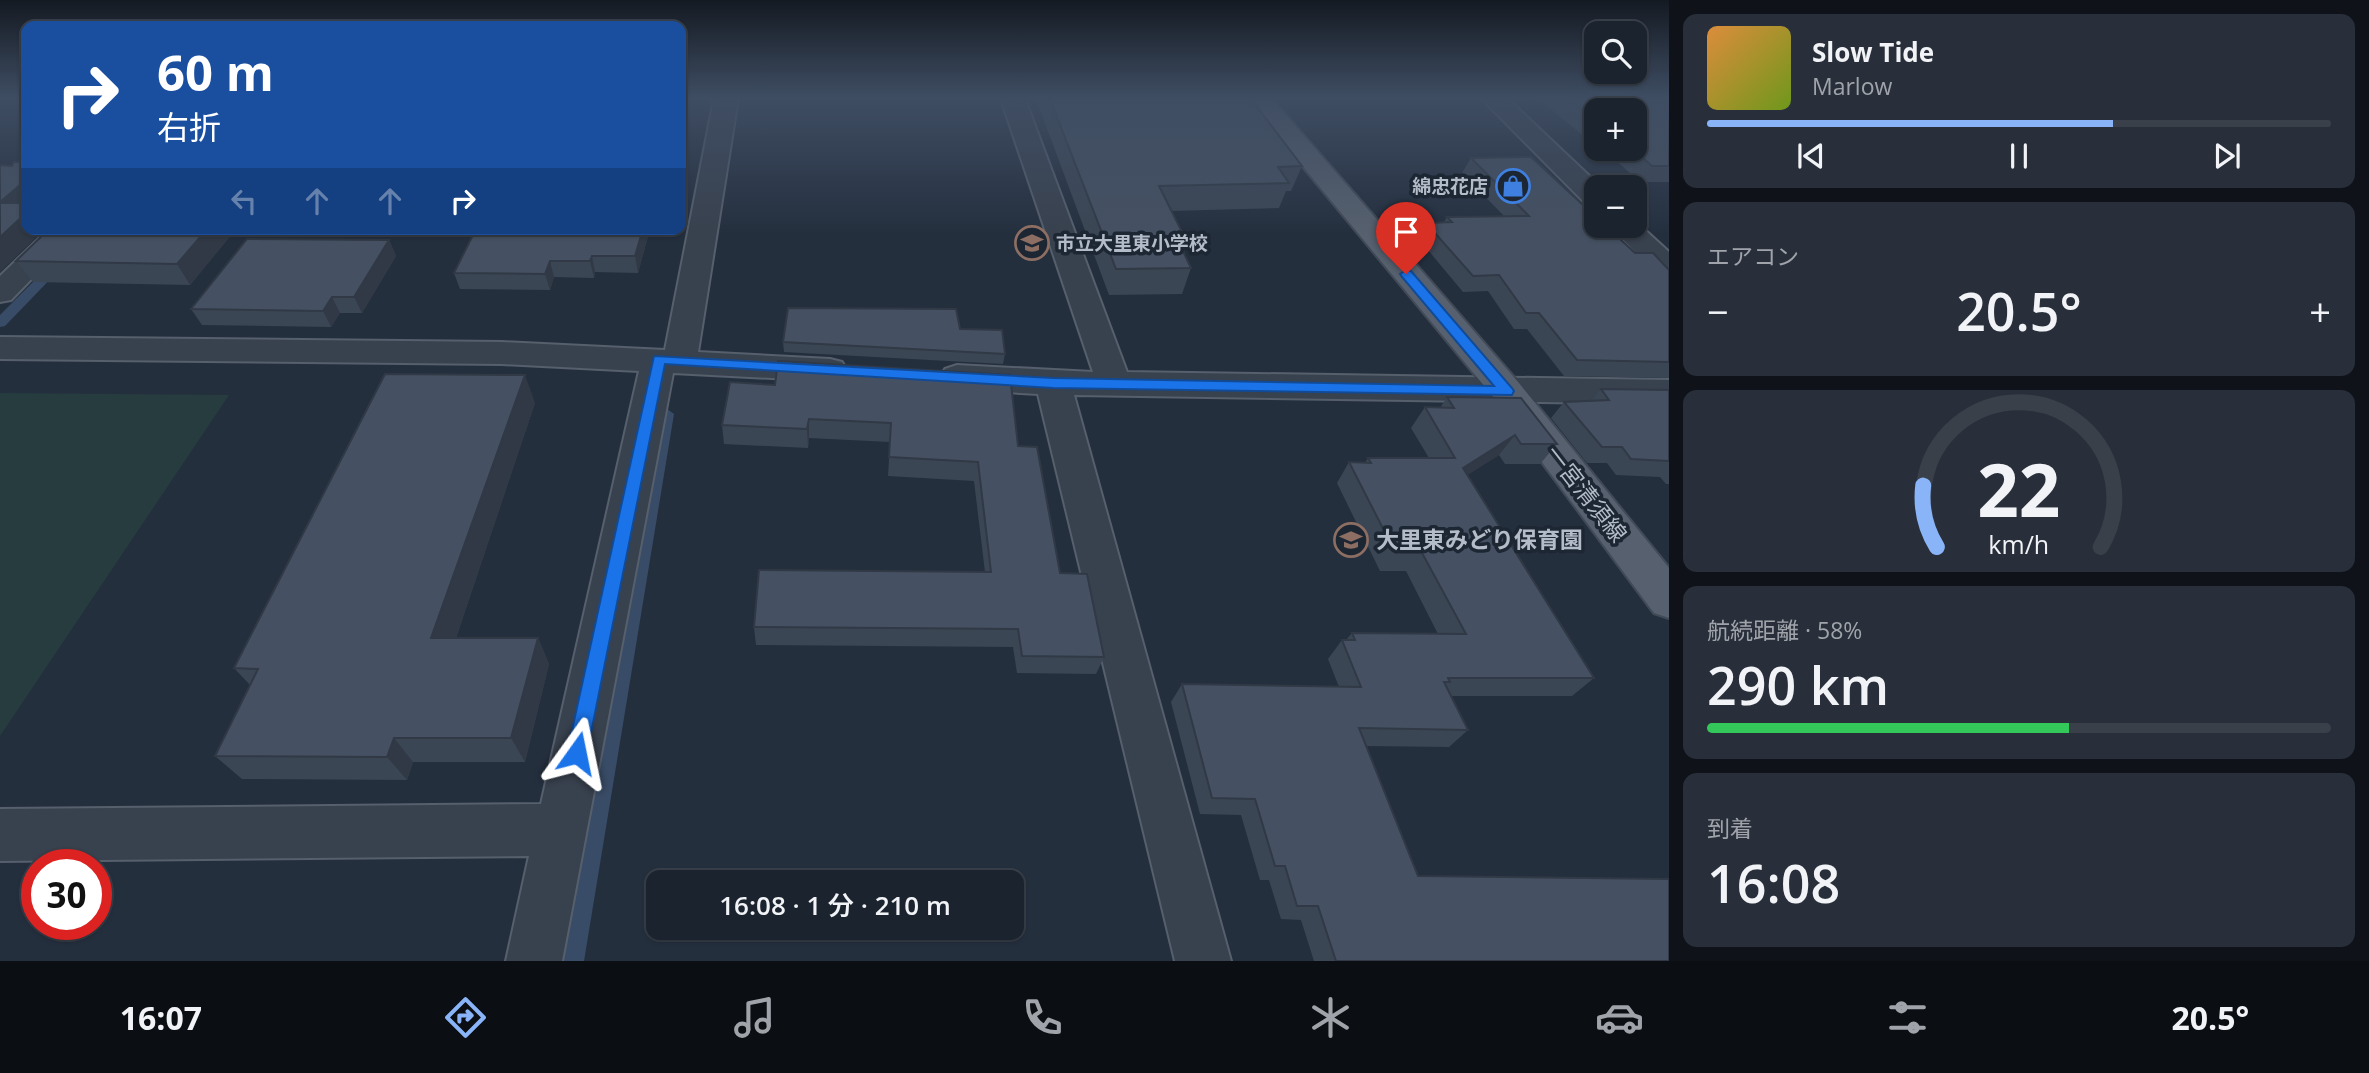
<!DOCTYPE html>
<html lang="ja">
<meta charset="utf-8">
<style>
body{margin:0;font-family:"Open Sans","Noto Sans JP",sans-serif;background:#282f3a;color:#f1f3f6;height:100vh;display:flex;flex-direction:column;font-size:26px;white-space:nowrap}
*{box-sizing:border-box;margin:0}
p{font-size:23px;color:#a0a4aa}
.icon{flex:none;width:38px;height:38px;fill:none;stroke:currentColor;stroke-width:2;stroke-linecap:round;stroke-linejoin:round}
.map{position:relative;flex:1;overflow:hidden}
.details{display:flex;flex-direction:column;gap:14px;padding:14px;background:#0f1319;width:700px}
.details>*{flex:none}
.banner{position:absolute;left:21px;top:21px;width:665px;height:214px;border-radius:14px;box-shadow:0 2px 5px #0004,0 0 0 2px #39404a;background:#1a4fa0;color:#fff;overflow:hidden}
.buttons{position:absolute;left:1584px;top:21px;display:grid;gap:14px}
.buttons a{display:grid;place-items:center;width:63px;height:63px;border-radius:14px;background:#1b232e;box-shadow:0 2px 5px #0004,0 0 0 2px #39404a;font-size:35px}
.speed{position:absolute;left:21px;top:849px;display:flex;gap:14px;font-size:35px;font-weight:700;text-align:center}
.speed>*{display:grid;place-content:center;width:91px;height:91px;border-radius:50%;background:#1b232e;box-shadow:0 2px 5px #0004,0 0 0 2px #39404a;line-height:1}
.speed .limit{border:10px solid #d22;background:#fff;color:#111}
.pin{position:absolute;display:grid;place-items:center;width:60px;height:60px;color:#fff;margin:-72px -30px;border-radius:50% 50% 50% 0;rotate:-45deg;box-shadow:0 0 7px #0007}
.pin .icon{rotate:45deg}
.me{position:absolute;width:77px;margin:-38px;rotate:12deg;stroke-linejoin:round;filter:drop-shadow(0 0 5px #0008)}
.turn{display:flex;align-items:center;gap:24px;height:147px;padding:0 21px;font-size:32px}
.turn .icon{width:91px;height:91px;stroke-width:2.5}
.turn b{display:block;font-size:49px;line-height:60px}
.lanes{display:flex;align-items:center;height:66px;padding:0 21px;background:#0003;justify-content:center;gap:35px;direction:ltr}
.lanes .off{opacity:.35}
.big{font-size:52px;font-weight:600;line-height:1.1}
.details .card{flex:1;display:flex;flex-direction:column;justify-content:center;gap:10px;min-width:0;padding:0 24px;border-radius:14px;background:#282f3a}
.details .dial{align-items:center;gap:0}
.dial svg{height:182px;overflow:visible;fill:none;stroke:#39404a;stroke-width:7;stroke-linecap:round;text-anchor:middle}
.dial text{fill:#f1f3f6;stroke:none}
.song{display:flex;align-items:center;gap:21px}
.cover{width:84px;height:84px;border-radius:10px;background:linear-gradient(135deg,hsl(30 70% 55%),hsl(80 70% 35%))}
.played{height:7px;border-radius:4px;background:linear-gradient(90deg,#8ab4f8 65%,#39404a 65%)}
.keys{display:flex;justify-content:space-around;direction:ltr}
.heat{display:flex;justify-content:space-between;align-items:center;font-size:38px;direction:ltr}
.charge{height:10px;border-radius:5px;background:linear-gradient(90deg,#34c759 58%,#39404a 0)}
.trip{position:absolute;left:646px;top:870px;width:378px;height:70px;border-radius:14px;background:#1b232e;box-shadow:0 2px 5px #0004,0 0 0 2px #39404a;font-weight:600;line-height:70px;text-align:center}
.tabs{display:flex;height:112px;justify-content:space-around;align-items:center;background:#0b0e12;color:#a0a4aa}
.tabs .icon{width:49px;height:49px}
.tabs .selected{color:#8ab4f8}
.tabs b{font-size:32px;color:#f1f3f6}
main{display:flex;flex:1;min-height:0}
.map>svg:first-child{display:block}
</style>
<main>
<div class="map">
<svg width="1669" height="961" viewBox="0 0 1669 961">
<rect width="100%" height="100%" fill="#242f3e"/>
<!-- green -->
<polygon fill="#263c3f" points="0,393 229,395 0,736"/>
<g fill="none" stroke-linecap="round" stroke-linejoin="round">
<!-- stream -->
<g fill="#394c67" fill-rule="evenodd">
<polygon points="55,263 61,267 59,270 5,326 0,327 0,315 51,264"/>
<polygon points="667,409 674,414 584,961 560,961 660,414"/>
</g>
<!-- minor casing -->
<g stroke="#565f6c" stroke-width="4">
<g id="minor">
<polygon points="714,99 738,99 698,352 830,359 842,362 847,370 842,378 830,381 673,373 562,961 506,961 529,856 0,861 0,809 541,804 639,371 502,364 0,359 0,337 502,342 665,350"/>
<polygon points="1001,99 1025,99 1127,372 1669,380 1669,404 1074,395 1231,961 1175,961 1038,394 957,389 945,385 940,377 945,369 957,365 1093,372"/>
<polygon points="1482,99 1508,99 1601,187 1596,187 1596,206 1586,204"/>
<polygon points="1634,220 1669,252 1669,278 1658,275 1610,226 1634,226"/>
<polygon points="49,229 80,229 11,300 0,302 0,276"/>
</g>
</g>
<!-- major casing -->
<g stroke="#414a57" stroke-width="4">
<polygon id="major" points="1247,99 1272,99 1519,383 1669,568 1669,618 1654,613 1495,399"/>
</g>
<!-- minor -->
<use href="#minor" fill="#38414e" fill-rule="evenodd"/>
<!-- major -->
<use href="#major" fill="#56606e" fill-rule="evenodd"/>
</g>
<!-- wall -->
<g fill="#3b4654">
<polygon points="1036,99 1251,99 1302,166 1291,191 1286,191 1279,208 1171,211 1187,242 1184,252 1191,268 1182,294 1109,295"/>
<polygon points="1538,99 1669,99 1669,182 1640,182 1603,149 1634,149 1596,110 1596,144 1595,145"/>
<polygon points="1471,158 1635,253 1669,270 1669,378 1564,376 1527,329 1514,329 1488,291 1463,292 1418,238 1426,223 1444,222 1447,217 1504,216 1462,173"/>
<polygon points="236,229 190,285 33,282 16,261"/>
<polygon points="650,229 638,273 595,272 594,278 554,277 550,290 460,289 454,273"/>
<polygon points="389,240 396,256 362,313 340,313 331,327 202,325 191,309"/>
<polygon points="960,329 1005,354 1003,364 784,352 783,342"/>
<polygon points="730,382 1018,446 1060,573 1104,657 1096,674 1017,673 1013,647 756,645 754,627 985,572 974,481 888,476 890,442 809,438 808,448 724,444 722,425"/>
<polygon points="1601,389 1669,390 1669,484 1666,484 1660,477 1616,475 1607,463 1587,463 1551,418 1564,402 1591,401"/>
<polygon points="1447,397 1557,444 1540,464 1505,464 1499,455 1467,475 1594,678 1572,696 1451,696 1468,730 1449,747 1366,746 1418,876 1669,961 1314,961 1301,920 1281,919 1269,880 1260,880 1241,815 1200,814 1171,702 1182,684 1339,687 1328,659 1342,640 1346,640 1352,633 1438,634 1406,571 1380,571 1337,483 1349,462 1365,463 1368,458 1429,458 1411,428 1425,407 1440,408"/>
<polygon points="535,403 456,638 538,638 549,664 525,762 413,762 407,780 242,779 215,756 250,685 234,668"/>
</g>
<!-- shaded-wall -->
<g fill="#303945">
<polygon points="26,180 26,212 0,205 0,202"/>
<polygon points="26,213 26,229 45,229 0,272 0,237"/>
<polygon points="207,229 236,229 190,285 177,264"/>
<polygon points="643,229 650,229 638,273 635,256"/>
<polygon points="389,240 396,256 362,313 354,297"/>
<polygon points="592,256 595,272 594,278 590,261"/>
<polygon points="550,261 554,277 550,290 545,274"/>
<polygon points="332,297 340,313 331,327 323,311"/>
<polygon points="525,375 535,403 447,664 431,638"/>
<polygon points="809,419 809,438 808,448 807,429"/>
<polygon points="1515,435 1499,455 1447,488 1463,468"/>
<polygon points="538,638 549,664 525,762 511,738"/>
<polygon points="394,738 413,762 407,780 387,757"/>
</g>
<!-- building -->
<g fill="#455162" stroke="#303945" stroke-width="2">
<polygon points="1050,99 1251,99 1302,166 1278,167 1289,183 1159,186 1187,242 1179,243 1191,268 1116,269"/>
<polygon points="1568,99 1669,99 1669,166 1652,166 1633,149 1634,149 1634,110 1596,110 1596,121"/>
<polygon points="1531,157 1596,217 1596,226 1606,226 1635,253 1653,253 1669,270 1669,362 1577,360 1539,313 1526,313 1499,275 1473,276 1426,223 1452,222 1447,217 1529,216 1471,158"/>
<polygon points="14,162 26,162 26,180 0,202 0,165 12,166"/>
<polygon points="0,203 26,203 26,213 0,237"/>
<polygon points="49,229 207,229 177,264 16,261"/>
<polygon points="476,229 643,229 635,256 592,256 590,261 550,261 545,274 454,273"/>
<polygon points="247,239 389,240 354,297 332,297 323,311 191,309"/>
<polygon points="788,308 956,309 960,329 1002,330 1005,354 783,342"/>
<polygon points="778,361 1010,375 1018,446 1037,447 1060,573 1087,574 1104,657 1022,656 1018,629 754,627 759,570 991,572 978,462 889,457 891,423 809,419 807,429 722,425 730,382 775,385"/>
<polygon points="385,374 525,375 431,638 538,638 511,738 394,738 387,757 215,756 258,669 234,668"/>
<polygon points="1601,389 1669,390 1669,461 1631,459 1622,447 1602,447 1564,402 1609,400"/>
<polygon points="1447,397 1521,398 1557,444 1521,444 1515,435 1463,468 1594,678 1448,678 1450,682 1444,682 1468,730 1359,728 1418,876 1669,879 1669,961 1336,961 1318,906 1297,906 1285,866 1275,866 1255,799 1212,798 1182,684 1361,687 1342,640 1355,640 1352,633 1466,634 1421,551 1395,552 1349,462 1371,463 1368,458 1455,458 1425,407 1454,408"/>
</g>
<!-- sky -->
<linearGradient id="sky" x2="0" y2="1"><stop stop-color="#141a22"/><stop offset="0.42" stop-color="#3f4d63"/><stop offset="1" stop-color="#3f4d63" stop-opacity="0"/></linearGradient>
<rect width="1669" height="234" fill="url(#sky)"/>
<!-- route -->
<polygon fill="#1a73e8" stroke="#114b97" stroke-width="2" points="1406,270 1411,271 1512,388 1514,391 1512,395 1053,388 665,364 587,753 584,760 577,763 570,760 567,753 654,356 1053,378 1494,386 1402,277 1400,274"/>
<!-- icons -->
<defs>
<g id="shop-ring" transform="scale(1.75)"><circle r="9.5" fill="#1d2633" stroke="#3f7fe0" stroke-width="1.5"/><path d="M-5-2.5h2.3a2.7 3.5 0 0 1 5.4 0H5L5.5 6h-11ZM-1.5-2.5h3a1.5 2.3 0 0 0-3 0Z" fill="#3f7fe0"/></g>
<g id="school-ring" transform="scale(1.75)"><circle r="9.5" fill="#1d2633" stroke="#8d6e63" stroke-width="1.5"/><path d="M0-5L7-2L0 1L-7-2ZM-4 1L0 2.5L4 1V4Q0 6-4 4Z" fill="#8d6e63"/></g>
</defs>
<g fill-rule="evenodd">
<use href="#shop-ring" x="1513" y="186"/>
<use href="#school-ring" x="1032" y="243"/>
<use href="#school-ring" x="1351" y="540"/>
</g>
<g text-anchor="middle" stroke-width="7" stroke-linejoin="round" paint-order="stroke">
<!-- far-poi labels -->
<g font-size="19" font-weight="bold" fill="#b4bcc9" stroke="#1d2633" text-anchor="end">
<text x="1488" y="193">綿忠花店</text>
<text x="1056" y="250" text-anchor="start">市立大里東小学校</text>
</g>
<!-- street labels -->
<g font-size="23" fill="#b4bcc9" stroke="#1d2633">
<text transform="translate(1586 494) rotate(52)" y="8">一宮清須線</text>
</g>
<!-- poi labels -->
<g font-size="23" font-weight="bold" fill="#b4bcc9" stroke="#1d2633" text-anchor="start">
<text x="1376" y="548">大里東みどり保育園</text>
</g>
</g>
</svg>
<div class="buttons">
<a><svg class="icon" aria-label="search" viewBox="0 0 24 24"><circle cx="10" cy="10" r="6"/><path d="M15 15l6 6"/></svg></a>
<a>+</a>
<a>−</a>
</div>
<div class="speed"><div class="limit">30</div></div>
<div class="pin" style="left:1406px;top:274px;background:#d93025"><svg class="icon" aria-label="arrive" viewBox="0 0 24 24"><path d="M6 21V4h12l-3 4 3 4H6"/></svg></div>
<svg class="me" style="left:577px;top:753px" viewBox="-20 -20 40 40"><path d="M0-17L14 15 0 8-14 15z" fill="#1a73e8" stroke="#fff" stroke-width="4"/></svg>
<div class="trip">16:08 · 1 分 · 210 m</div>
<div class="banner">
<div class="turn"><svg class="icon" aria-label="right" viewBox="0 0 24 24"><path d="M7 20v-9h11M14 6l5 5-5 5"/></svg><div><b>60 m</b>右折</div></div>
<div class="lanes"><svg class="icon off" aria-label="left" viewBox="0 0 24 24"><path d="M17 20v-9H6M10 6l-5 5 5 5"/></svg><svg class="icon off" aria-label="ahead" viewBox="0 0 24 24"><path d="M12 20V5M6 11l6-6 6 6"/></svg><svg class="icon off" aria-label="ahead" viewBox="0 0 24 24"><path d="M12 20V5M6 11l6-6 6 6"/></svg><svg class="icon" aria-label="right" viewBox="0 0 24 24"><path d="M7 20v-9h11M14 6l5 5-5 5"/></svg></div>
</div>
</div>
<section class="details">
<div class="card">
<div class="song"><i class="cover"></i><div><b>Slow Tide</b><p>Marlow</p></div></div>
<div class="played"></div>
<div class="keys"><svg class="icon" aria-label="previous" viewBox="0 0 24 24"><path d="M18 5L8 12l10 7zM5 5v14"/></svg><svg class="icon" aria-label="pause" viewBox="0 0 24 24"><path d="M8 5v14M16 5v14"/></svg><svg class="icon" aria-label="next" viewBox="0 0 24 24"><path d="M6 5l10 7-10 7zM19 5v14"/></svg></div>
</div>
<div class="card"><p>エアコン</p>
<div class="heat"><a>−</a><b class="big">20.5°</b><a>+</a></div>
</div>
<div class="card dial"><svg viewBox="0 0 100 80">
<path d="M14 69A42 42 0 1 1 86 69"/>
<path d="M14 69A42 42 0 0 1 8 42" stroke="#8ab4f8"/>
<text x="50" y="56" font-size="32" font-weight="700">22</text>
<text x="50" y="72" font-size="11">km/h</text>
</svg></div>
<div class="card"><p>航続距離 · 58%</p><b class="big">290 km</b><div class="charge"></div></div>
<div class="card"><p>到着</p><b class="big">16:08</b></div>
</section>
</main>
<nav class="tabs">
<b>16:07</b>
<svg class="icon selected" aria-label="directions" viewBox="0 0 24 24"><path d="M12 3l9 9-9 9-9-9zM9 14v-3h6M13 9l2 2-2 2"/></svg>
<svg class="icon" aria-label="music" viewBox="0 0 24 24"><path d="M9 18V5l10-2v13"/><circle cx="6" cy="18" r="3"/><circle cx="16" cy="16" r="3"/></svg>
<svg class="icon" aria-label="phone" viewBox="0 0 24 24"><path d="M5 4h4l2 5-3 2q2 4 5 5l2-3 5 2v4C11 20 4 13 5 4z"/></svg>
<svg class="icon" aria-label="climate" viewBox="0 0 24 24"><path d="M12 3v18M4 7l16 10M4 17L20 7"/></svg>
<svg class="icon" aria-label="car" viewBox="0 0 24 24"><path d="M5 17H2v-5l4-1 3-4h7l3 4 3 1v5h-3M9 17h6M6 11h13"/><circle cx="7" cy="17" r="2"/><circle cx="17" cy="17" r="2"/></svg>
<svg class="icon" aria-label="filters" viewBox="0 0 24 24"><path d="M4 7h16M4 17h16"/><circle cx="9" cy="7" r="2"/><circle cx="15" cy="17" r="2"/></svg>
<b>20.5°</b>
</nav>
